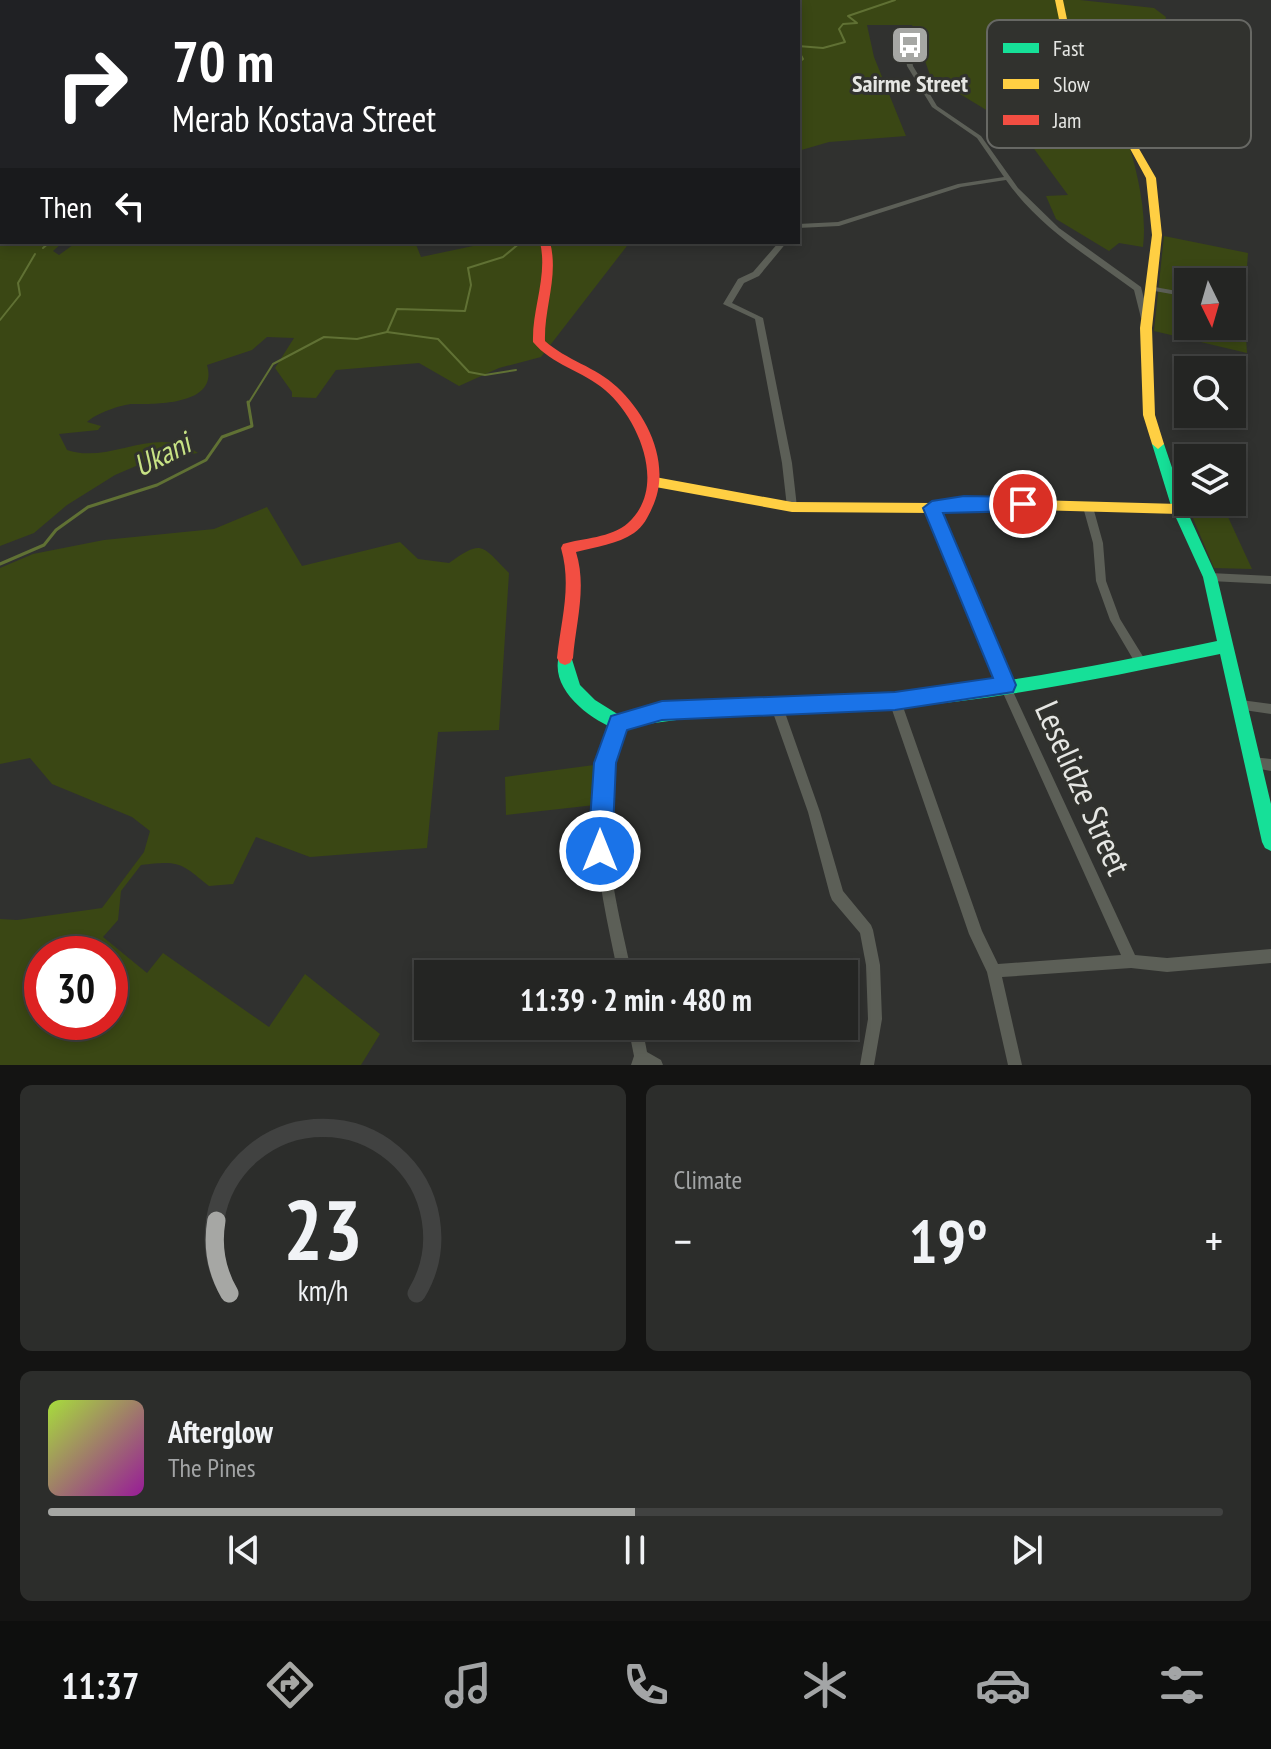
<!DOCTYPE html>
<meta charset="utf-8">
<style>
body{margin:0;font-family:"PT Sans Narrow",sans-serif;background:#2c2d2b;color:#f1f3f6;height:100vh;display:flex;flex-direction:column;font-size:30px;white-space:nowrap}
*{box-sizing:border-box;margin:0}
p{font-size:26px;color:#a3a5a6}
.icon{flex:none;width:44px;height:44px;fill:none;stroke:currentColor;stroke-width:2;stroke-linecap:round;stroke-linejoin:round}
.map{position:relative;height:1065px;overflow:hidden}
.drawer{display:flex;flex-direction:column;gap:20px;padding:20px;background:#141413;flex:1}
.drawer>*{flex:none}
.banner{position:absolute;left:0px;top:0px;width:800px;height:244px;box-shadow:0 4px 12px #0003,0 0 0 2px #414241;background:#202124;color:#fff;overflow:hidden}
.needle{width:52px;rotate:175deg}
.tools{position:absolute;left:1174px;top:268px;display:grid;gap:16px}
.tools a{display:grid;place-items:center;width:72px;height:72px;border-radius:0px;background:#242523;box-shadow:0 4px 12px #0003,0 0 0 2px #414241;font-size:40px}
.speed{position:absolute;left:24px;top:936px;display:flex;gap:16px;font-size:40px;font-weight:700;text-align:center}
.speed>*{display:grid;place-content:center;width:104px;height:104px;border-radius:50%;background:#242523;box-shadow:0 4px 12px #0003,0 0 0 2px #414241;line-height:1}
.speed .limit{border:12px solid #d22;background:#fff;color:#111}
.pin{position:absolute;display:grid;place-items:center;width:68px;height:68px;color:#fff;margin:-34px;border:4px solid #fff;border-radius:50%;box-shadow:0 2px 8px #0007}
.me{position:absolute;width:88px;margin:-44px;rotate:0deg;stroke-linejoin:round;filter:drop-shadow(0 0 6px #0008)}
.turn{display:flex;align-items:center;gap:28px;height:168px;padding:0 40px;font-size:36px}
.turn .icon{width:104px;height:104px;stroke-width:2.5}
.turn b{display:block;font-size:56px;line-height:68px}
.then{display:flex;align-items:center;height:76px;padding:0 40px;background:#0003;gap:16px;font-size:30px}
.big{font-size:60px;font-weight:700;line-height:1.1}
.drawer .widget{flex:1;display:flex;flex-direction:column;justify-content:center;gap:12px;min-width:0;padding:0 28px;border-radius:12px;background:#2c2d2b}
.drawer .dial{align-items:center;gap:0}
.dial svg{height:208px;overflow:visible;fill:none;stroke:#414241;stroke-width:7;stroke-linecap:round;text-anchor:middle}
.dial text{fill:#f1f3f6;stroke:none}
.song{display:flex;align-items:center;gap:24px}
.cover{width:96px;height:96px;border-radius:12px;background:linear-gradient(135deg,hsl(80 70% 55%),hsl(300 70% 35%))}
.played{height:8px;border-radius:4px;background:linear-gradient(90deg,#a6a7a4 50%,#414241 50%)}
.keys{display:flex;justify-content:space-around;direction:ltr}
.heat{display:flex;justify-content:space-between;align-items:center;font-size:44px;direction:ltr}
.drawer .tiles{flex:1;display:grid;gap:20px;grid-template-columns:1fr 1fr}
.widget:last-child{grid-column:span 2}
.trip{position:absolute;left:414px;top:960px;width:444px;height:80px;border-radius:0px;background:#242523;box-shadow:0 4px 12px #0003,0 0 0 2px #414241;font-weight:700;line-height:80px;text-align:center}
.tabs{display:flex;height:128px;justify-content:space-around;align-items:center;background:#0e0f0e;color:#a3a5a6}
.tabs .icon{width:56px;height:56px}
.tabs .on{color:#a6a7a4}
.tabs b{font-size:36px;color:#f1f3f6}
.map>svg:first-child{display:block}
</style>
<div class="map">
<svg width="1271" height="1065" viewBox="0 0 1271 1065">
<rect width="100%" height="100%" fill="#30312f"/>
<!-- green -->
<g fill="#3a4714" fill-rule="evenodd">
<path d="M0 0H1080L1154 8 1166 17 1163 28 1089 27C1109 90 1151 182 1143 247L1119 243 1109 251 1056 219 1046 196 1068 195 1021 131 955 91 934 86 912 25H867L874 57 906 136 829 142 798 151V2H2V242H63L53 251 59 255 77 242H415L421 257 473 246 472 242H630L541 357 499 368 459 386 419 363 336 370 316 398 292 397V392L275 368 294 338 267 337 252 350 207 365C219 405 156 404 133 404 122 404 95 414 87 422L101 426 98 430 59 434 67 450C110 465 157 423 198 453L150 460 115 475 67 505 34 533 0 546Z"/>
<path d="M1164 236 1248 253 1244 308 1247 353 1154 331ZM1188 282H1232V326H1188Z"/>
<path d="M267 507 302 566 400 542 418 559 449 563C483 539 481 545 509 573L499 730 438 732 427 848 310 857 256 837 233 884 209 886C181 863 180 860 141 865L121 891 118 920 103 937 147 973 163 953 269 1027 305 974 380 1034 361 1065H0V919L17 920 102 908 144 852 150 831 132 817 52 784 30 758 0 764V568L33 554 104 540 214 529ZM42 954H110V1022H42Z"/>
<polygon points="1192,516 1228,517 1252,569 1214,568"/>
<polygon points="594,765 598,769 595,805 506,815 505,777"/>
</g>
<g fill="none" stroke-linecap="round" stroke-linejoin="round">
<!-- stream-far1 -->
<g stroke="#607134" stroke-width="2">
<polyline points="127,0 130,2"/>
<polyline points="798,46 823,48 845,42 839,29 843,24 857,23 848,16 895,0"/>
<polyline points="798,50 803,59 798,63"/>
<polyline points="43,248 50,242"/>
<polyline points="0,320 20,295 18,283 35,254"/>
<polyline points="387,332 438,339 469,372 485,375 516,370"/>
<polyline points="248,404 273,364 324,337 357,339 387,332 397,309 465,311 471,285 468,268 503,257 521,242"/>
</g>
<!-- stream -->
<polyline stroke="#607134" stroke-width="3" points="0,564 44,545 56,530 88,507 157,485 206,460 222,437 252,426 248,402"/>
<!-- street -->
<g fill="#5c5f57" fill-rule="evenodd">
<path d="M901 26 906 27 913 66 937 106 981 136 1018 188 1059 228 1141 287 1149 318 1148 320 1145 321 1141 318 1134 290C1089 257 1039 227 1006 180L961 187 839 226 798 228V224L838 222 958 184 1004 177 977 138 932 107 907 66Z"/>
<polygon points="779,242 787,242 759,276 744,283 732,303 763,318 792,463 797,507 792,511 787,507 782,463 755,319 723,304 738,279 753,272"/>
<polygon points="1149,286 1188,293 1188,297 1149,290"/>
<polygon points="1232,302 1247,306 1248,308 1244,311 1232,308"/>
<polygon points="1088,503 1093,507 1103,543 1106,581 1120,619 1147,663 1145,666 1141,668 1137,666 1110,620 1096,581 1093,543 1083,507"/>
<polygon points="932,504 937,508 991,644 1135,955 1167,958 1271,949 1271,963 1167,972 1131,968 1002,977 1022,1065 1008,1065 987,972 969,934 889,701 891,697 895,696 899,697 901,701 982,931 998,964 1121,955 981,644 927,508"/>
<polygon points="1210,573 1271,576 1271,584 1210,581 1206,580 1205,577 1206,574"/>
<polygon points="1241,700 1271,704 1271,714 1237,709 1235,705 1237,701"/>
<polygon points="777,702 781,703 783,707 820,812 843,891 871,925 873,930 880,965 882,1019 874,1065 860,1065 868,1019 866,965 860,933 832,900 830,895 808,812 771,707 773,703"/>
<path d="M618 718 622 719 624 723C618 745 611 767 609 790 602 852 619 914 632 974H618C606 914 590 852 597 790 599 767 606 745 612 723L614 719Z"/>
<polygon points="1253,757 1271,759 1271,771 1249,767 1247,763 1249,759"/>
<polygon points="628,1026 642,1026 647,1052 661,1060 663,1065 631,1065 634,1056"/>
</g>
<!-- fast -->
<path fill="#16e098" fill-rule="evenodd" d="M1158 439 1164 444 1186 509 1217 577 1271 804V851L1265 848 1262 842 1220 654C1113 676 1005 699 896 708 803 716 710 709 618 730 590 720 547 688 560 653L565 651 570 653 580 685 595 700 619 715C712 694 805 702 898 694 1006 684 1112 663 1217 641L1203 577 1172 509 1152 444Z"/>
<!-- slow -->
<g fill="#ffcf43" fill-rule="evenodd">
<polygon points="1055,0 1063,0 1082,91 1134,140 1156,178 1162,235 1152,328 1155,415 1164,444 1158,449 1152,444 1143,415 1140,328 1152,235 1146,178 1127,143 1074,92"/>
<polygon points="655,477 792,502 932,503 964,498 1179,504 1186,509 1179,514 964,508 932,513 792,512 650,486 648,482"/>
</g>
<!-- jam -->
<path fill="#f24e42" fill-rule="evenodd" d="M540 242H550C559 276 544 307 545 341 566 360 596 367 617 387 649 417 672 466 652 508 648 517 643 527 634 533 618 544 595 547 576 552 587 587 576 622 573 658L570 663 565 665 560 663 557 658C561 620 572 586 561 548L563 544C583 538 611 538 628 523 668 487 639 419 605 390 583 371 552 365 533 342 532 308 548 276 540 242Z"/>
</g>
<!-- route -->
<polygon fill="#1a73e8" stroke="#114b97" stroke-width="2" points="964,496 1023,497 1032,504 1023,511 943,513 1016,685 1013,692 895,710 662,720 627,730 616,763 612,851 608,860 600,863 592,860 588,851 594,763 611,716 662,701 895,692 993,678 923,508 932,501"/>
<!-- icons -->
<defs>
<g id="bus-square" transform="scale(2)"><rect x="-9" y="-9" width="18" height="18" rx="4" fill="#a6a7a4" stroke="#31322e"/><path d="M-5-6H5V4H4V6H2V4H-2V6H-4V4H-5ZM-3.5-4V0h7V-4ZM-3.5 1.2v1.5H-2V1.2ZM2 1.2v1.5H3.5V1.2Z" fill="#fff"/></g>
</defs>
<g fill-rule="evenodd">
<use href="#bus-square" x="910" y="45"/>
</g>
<g text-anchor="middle" stroke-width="6" stroke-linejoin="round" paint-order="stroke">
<!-- far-poi labels -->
<g font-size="24" font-weight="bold" fill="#e5e6e3" stroke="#31322e">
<text x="910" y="92">Sairme Street</text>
</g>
<!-- water labels -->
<g font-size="30" font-style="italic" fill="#c8e385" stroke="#31322e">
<text transform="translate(162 455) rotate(-27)" y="10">Ukani</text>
</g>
<!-- near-street labels -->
<g font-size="34" fill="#e5e6e3" stroke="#31322e">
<text transform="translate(1083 788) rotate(66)" y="12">Leselidze Street</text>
</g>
</g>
<!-- legend -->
<rect x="987" y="20" width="264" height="128" rx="12" fill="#31322e" stroke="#676864" stroke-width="2"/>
<rect x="1003" y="43" width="36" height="10" fill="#16e098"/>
<rect x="1003" y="79" width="36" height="10" fill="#ffcf43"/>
<rect x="1003" y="115" width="36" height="10" fill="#f24e42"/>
<g font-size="22" fill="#e5e6e3">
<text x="1053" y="56">Fast</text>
<text x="1053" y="92">Slow</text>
<text x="1053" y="128">Jam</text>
</g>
</svg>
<div class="tools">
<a><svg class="needle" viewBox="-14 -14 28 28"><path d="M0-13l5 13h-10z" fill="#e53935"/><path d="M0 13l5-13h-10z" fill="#a3a5a6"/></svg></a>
<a><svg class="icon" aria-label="search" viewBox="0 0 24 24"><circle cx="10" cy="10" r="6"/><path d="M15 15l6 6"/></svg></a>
<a><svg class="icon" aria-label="layers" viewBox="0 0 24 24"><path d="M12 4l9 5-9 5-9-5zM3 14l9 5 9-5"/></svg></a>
</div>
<div class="speed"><div class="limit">30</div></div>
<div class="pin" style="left:1023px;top:504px;background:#d93025"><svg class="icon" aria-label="arrive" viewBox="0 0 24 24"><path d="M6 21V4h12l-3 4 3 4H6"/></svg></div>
<svg class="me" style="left:600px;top:851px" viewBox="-20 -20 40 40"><circle r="17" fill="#1a73e8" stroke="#fff" stroke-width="3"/><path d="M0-11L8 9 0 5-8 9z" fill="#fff"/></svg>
<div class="trip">11:39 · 2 min · 480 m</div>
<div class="banner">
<div class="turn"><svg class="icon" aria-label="right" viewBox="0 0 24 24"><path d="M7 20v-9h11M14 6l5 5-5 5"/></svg><div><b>70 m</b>Merab Kostava Street</div></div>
<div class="then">Then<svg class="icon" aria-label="left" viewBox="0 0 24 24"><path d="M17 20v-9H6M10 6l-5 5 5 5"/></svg></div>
</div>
</div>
<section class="drawer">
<div class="tiles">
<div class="widget dial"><svg viewBox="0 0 100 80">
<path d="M14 69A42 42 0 1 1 86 69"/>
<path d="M14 69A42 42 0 0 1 9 41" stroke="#a6a7a4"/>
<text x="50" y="56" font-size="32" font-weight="700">23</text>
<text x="50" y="72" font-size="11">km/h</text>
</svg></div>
<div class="widget"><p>Climate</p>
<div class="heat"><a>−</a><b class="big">19°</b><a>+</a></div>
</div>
<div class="widget">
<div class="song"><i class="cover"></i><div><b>Afterglow</b><p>The Pines</p></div></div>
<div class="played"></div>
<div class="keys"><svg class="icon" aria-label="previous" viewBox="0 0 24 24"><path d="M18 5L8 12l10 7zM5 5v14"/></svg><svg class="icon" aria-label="pause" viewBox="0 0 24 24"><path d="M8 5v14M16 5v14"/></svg><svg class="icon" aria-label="next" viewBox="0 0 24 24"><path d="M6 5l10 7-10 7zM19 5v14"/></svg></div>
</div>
</div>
</section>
<nav class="tabs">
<b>11:37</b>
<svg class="icon on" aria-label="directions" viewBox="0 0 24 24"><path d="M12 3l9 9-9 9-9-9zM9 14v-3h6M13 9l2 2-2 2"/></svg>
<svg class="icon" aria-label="music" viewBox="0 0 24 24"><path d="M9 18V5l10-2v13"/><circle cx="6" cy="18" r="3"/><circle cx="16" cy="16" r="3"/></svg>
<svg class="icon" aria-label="phone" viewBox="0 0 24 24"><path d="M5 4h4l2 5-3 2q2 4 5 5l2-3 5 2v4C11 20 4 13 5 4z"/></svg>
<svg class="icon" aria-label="climate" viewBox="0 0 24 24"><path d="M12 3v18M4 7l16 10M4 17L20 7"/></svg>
<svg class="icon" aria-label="car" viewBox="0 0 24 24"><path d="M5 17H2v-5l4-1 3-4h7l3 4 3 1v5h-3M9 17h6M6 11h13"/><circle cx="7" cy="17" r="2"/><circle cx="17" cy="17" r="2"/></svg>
<svg class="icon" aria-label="filters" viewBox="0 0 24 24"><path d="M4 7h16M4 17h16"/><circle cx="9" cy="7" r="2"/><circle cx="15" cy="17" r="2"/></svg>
</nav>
